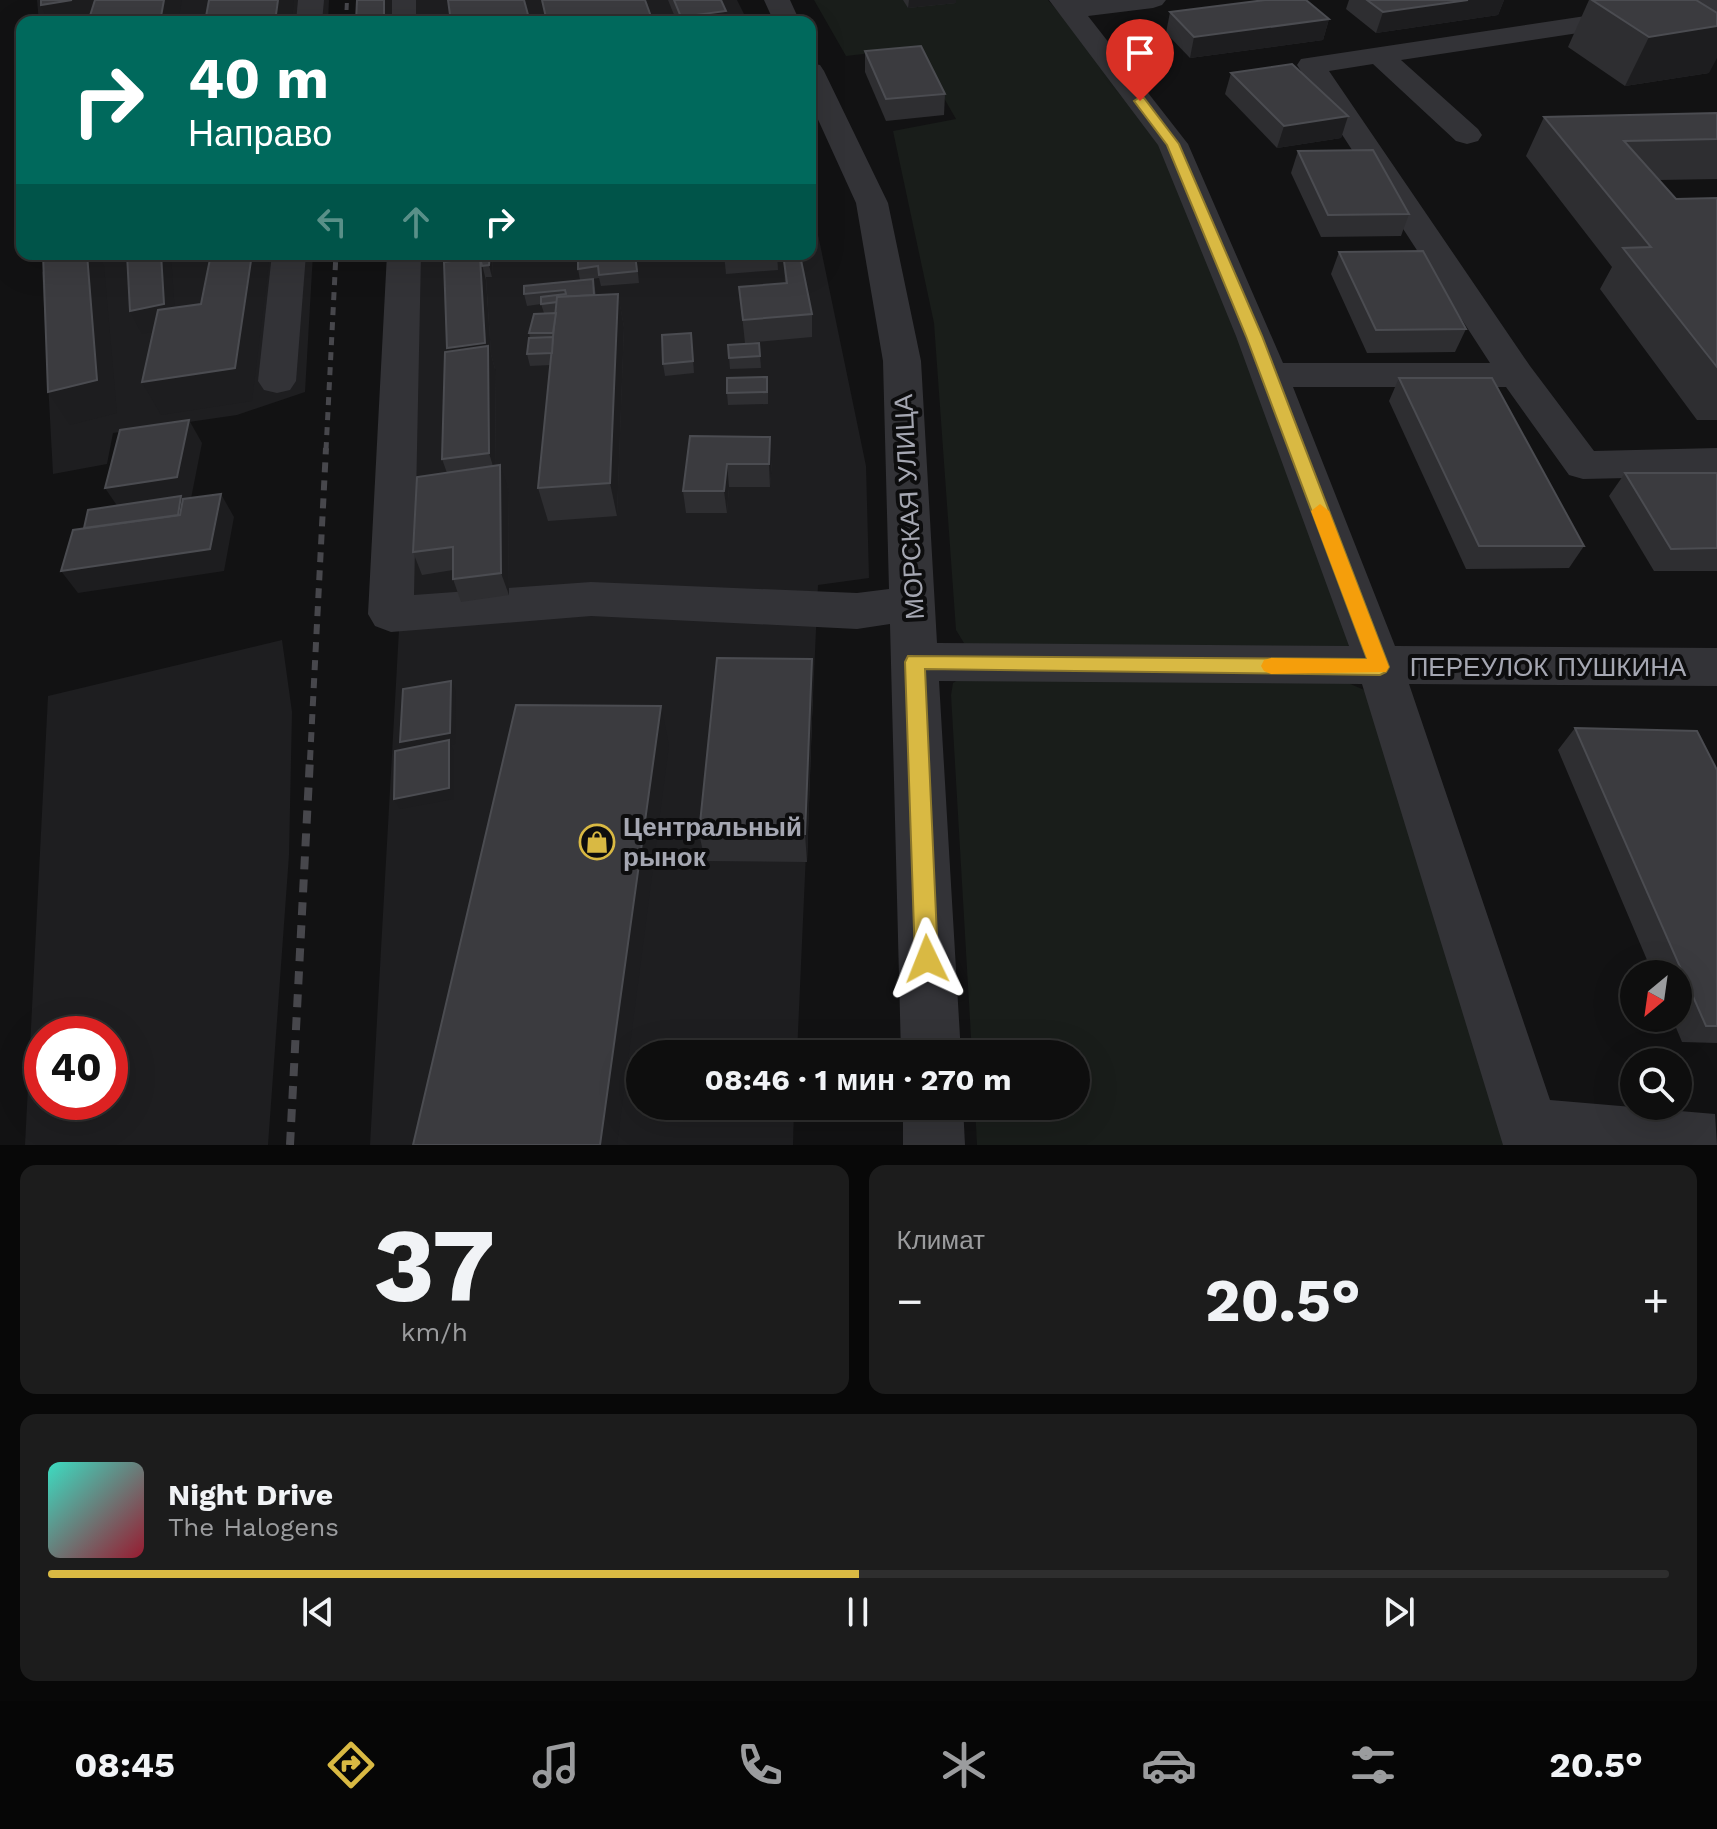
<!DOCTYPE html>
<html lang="ru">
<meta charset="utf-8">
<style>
body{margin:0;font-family:"Work Sans",sans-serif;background:#1c1c1c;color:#f1f3f6;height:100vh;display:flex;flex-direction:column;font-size:30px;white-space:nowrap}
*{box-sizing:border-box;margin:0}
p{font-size:26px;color:#9b9c9e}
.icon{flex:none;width:44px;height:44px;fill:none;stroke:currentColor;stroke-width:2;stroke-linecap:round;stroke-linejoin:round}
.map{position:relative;height:1145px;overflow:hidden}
.sheet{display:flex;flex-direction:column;gap:20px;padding:20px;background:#080808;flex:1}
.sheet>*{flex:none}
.guide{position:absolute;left:16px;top:16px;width:800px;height:244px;border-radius:16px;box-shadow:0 8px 32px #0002,0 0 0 2px #2e2e2e;background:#00695c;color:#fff;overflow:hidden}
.needle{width:52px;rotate:209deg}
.tools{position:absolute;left:1620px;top:960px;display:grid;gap:16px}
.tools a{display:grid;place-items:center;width:72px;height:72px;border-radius:50%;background:#0e0e0e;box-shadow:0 8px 32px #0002,0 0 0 2px #2e2e2e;font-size:40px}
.speed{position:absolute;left:24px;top:1016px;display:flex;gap:16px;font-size:40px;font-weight:700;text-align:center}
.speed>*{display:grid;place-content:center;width:104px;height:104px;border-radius:50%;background:#0e0e0e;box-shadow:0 8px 32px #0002,0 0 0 2px #2e2e2e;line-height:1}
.speed .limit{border:12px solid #d22;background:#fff;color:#111}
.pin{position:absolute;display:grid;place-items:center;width:68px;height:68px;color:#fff;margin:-82px -34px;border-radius:50% 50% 50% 0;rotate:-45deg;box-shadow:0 0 8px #0007}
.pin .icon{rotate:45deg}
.me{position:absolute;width:88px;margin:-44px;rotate:358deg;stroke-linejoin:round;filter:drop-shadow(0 0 6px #0008)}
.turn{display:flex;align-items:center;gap:28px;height:168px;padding:0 40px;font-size:36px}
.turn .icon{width:104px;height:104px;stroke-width:2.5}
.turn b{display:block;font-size:56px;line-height:68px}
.lanes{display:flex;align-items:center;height:76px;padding:0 40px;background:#0003;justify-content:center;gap:40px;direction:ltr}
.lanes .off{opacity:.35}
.big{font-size:60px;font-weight:700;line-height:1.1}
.sheet .tile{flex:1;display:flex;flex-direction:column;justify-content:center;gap:12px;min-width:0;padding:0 28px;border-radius:16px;background:#1c1c1c}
.sheet .dial{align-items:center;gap:0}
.dial b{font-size:104px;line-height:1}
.song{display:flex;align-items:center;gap:24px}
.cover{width:96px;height:96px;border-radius:12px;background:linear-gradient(135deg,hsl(170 70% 55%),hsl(350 70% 35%))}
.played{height:8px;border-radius:4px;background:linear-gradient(90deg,#d9b943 50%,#2e2e2e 50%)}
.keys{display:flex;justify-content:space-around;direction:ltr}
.heat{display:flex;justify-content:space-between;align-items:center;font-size:44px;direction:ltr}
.sheet .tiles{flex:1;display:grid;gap:20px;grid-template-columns:1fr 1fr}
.tile:last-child{grid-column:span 2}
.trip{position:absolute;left:626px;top:1040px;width:464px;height:80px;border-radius:40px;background:#0e0e0e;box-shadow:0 8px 32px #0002,0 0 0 2px #2e2e2e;font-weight:700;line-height:80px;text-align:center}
.tab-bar{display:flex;height:128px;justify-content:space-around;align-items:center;background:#060606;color:#9b9c9e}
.tab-bar .icon{width:56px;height:56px}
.tab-bar .selected{color:#d9b943}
.tab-bar b{font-size:36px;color:#f1f3f6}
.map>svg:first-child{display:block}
</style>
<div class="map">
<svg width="1717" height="1145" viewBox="0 0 1717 1145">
<rect width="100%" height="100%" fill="#121213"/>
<!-- built -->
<g fill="#1e1e20" fill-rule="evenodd">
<polygon points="37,0 329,0 328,22 39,22"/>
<polygon points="367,0 737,0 748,22 366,22"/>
<polygon points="810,196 866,466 869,578 818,585 797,1054 640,1054 640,1106 794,1106 793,1145 370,1145 399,630 406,254 810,254"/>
<polygon points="58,254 313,254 305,392 237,415 113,433 107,464 53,474 42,272 59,266"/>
<path d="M282 640 292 712 289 855 268 1145H25L48 696ZM42 1034H110V1102H42Z"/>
</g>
<!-- green -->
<g fill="#191d1a">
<polygon points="814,0 1048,0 1178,149 1358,644 1342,647 979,649 964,643 956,630 934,323 893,131 956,119 915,48 846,56"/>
<polygon points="968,674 1348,683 1369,692 1515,1145 977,1145 975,1106 1076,1106 1076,1054 972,1054 951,695 953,683"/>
</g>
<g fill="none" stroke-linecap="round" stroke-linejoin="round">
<!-- minor -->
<g fill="#333337" fill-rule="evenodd">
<polygon points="298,0 324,0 322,22 296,22"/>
<rect x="390" y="0" width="26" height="22"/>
<polygon points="764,0 790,0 800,22 774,22"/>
<polygon points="1049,0 1166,0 1162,5 1153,8 1088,16 1188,144 1283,363 1490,363 1297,65 1301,59 1692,0 1717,0 1717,12 1401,60 1478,129 1482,135 1478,141 1467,144 1456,141 1373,64 1329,71 1530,366 1594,451 1717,448 1717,476 1583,479 1569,475 1506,387 1293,387 1395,646 1717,648 1717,686 1409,684 1550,1100 1715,1114 1717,1145 1503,1145 1362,684 939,681 961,1054 901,1054 890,624 857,629 591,616 391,632 375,626 368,614 387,254 421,254 414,595 591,582 857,593 889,589 883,361 856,203 810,102 810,63 820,65 824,71 888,203 921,361 937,643 1349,646 1236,336 1158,145"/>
<polygon points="272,254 306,254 296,381 290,390 277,393 264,390 258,381"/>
<polygon points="903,1106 963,1106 965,1145 903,1145"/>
</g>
<!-- rail-far3 -->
<polyline stroke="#47474c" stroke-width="4" stroke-dasharray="7 5" stroke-linecap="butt" points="346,22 347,0"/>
<!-- rail-far2 -->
<polyline stroke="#47474c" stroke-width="5" stroke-dasharray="8 7" stroke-linecap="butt" points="326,450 336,254"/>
<!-- rail-far1 -->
<polyline stroke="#47474c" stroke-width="6" stroke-dasharray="10 8" stroke-linecap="butt" points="310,760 326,448"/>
<!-- rail -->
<polyline stroke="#47474c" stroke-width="8" stroke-dasharray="13 10" stroke-linecap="butt" points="290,1145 310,758"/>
</g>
<!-- wall -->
<g fill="#2e2e31">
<polygon points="668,0 721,0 727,22 677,22"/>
<polygon points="903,0 956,0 956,3 908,8"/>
<polygon points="1349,0 1504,0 1498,15 1376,33 1346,9"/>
<polygon points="1589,0 1696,0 1709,73 1625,86 1568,47"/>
<polygon points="1170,12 1329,19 1323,40 1190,58 1166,33"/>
<polygon points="865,51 945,94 944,115 886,121 865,72"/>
<polygon points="1231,73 1348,116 1341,138 1277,148 1225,94"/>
<polygon points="1717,113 1717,179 1659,180 1676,199 1717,198 1717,420 1697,420 1600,289 1612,267 1526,156 1544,117"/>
<polygon points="1298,151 1409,214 1401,236 1321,237 1291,173"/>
<polygon points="1339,252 1466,329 1455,352 1367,353 1331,274"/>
<polygon points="449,254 493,254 492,277 486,277 491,354 495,369 496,466 508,488 509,595 461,602 453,579 453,570 422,575 413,552 447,473 442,459 448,351"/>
<polygon points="636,254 639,283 601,286 599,278 593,279 596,295 618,294 624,327 617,516 548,521 538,488 551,365 530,366 527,354 530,338 529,333 544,313 541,304 527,306 524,294 580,280 578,269"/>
<polygon points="724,254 777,254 778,270 726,274"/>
<polygon points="784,261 812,314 812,337 745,343 739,287 785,284"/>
<polygon points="691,333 694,373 665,376 663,364"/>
<polygon points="759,343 761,368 730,369 728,345"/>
<polygon points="1399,378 1584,546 1569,568 1466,569 1389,401"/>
<polygon points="768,389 768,404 728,405 727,393"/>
<polygon points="690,436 772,460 770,487 729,487 727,513 686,513 683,491"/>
<polygon points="1625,473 1717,473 1717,571 1654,571 1609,496"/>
<polygon points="813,690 807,862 705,861 699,833"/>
<polygon points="1575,728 1717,770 1717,1043 1682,1042 1672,1018 1678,1018 1678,974 1653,974 1558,750"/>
</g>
<!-- shaded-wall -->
<g fill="#1d1d1f">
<polygon points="72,0 90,0 91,19 74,22 49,22 41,5"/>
<polygon points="164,0 182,0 178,22 160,22"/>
<polygon points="278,0 294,0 292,22 275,22"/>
<rect x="384" y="0" width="8" height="22"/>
<polygon points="909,0 956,0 956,3 908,8"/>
<polygon points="1468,0 1504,0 1498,15 1376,33 1383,12"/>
<polygon points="726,11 727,22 682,22 681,17"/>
<polygon points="1329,19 1323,40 1190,58 1194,37"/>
<polygon points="1717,26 1717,58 1709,73 1625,86 1649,37"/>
<polygon points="1348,116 1341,138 1277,148 1284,126"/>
<polygon points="70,254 111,254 112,259 101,261 104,266 117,413 70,425 48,392"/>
<polygon points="161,254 171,254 176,327 142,334 130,311"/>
<polygon points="252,254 270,254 252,401 161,415 142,382"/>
<polygon points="490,254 493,254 492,277 489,265"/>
<polygon points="480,257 486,280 491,354 495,369 496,476 489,453 454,371 447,348"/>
<polygon points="618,294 624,327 617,516 610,483"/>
<polygon points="189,420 202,443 185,529 120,510 105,488"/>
<polygon points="770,437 772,460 770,487 769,464"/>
<polygon points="727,464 729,487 727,513 724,491"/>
<polygon points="500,465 508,488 509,595 501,573"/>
<polygon points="221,494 234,517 224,571 78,593 61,571 210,549"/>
<polygon points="812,659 813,690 807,862 805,834"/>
<polygon points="451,681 456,692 455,744 451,745 454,751 454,799 400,809 394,799 405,752 400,742"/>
<polygon points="661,706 669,745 617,1145 600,1145"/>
</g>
<!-- building -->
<g fill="#3b3b3f" stroke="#4b4c51" stroke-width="2">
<polygon points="41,0 72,0 41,5"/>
<polygon points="95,0 164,0 160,22 88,22"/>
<polygon points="209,0 278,0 275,22 205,22"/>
<polygon points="357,0 384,0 384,22 356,22"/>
<polygon points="448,0 524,0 530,22 451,22"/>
<polygon points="542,0 645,0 653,22 547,22"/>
<polygon points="674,0 721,0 726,11 681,17"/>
<polygon points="1265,0 1306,0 1329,19 1194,37 1170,12"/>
<polygon points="1367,0 1468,0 1383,12"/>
<polygon points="1592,0 1696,0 1717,13 1717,26 1649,37"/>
<polygon points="921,46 945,94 886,99 865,51"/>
<polygon points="1292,64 1348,116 1284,126 1231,73"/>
<polygon points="1717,113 1717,139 1624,141 1676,199 1717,198 1717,367 1623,248 1651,247 1544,117"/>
<polygon points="1373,150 1409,214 1328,215 1298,151"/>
<polygon points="1423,251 1466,329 1376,330 1339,252"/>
<polygon points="43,254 87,254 97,380 48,392"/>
<polygon points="127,254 161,254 164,304 130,311"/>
<polygon points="211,254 252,254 235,368 142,382 158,310 201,304"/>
<polygon points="449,254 490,254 489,265 482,266 480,257 448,261"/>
<polygon points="578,254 635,254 637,271 599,275 598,266 578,269"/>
<polygon points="480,257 485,343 447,348 444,262"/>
<polygon points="801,260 812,314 743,320 739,287 787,283 784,261"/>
<polygon points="593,279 594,295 557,297 557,302 541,304 541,297 566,294 565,290 524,294 524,286"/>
<polygon points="618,294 610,483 538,488 557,297"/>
<polygon points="556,313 553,333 529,333 534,314"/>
<polygon points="691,333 693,361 663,364 662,335"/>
<polygon points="553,337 552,353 527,354 529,338"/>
<polygon points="759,343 760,356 729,358 728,345"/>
<polygon points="488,346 489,453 442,459 445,352"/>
<polygon points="767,377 767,392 727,393 727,378"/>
<polygon points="1399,378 1492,378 1584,546 1479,546"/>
<polygon points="189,420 177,477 105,488 120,430"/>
<polygon points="690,436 770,437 769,464 727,464 724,491 683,491"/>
<polygon points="500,465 501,573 453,579 453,547 413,552 417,477"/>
<polygon points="1625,473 1717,473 1717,548 1671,549"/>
<polygon points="221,494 210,549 61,571 73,530 180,515 183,499"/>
<polygon points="181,496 178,515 84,528 88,510"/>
<polygon points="717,658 812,659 805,834 699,833"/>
<polygon points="451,681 450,733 400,742 403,689"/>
<polygon points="516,705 661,706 600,1145 413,1145"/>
<polygon points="1575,728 1697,731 1717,770 1717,1026 1706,1026"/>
<polygon points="449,740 449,788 394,799 395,751"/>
</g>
<!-- route -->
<polygon fill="#d9b943" stroke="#8d782c" stroke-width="2" points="1140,97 1144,98 1179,144 1262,336 1389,667 1386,672 1380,675 925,669 938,959 935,967 927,971 919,967 915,959 905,662 908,656 1367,659 1246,336 1167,145 1134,101"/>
<!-- slow -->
<polygon fill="#f59e0b" points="1320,504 1329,511 1389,667 1386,672 1271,674 1264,671 1261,666 1264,660 1271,658 1367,659 1311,511"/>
<!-- icons -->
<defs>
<g id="shop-ring" transform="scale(1.8)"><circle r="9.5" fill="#0d0d0e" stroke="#d9b943" stroke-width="1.5"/><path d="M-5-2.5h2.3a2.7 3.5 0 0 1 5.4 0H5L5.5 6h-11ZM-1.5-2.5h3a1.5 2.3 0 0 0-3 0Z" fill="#d9b943"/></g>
</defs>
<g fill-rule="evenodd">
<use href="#shop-ring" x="597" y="842"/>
</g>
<g text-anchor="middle" stroke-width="8" stroke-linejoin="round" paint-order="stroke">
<!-- street labels -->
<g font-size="26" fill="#a5a7b2" stroke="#0d0d0e">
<text transform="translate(909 507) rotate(-93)" y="9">МОРСКАЯ УЛИЦА</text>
<text x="1548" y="676">ПЕРЕУЛОК ПУШКИНА</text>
</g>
<!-- poi labels -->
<g font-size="26" font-weight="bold" fill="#a5a7b2" stroke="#0d0d0e" text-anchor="start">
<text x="623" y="836">Центральный<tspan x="623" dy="30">рынок</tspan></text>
</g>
</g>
</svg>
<div class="tools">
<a><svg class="needle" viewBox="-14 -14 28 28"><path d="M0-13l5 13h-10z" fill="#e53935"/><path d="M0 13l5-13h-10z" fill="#9b9c9e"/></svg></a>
<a><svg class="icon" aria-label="search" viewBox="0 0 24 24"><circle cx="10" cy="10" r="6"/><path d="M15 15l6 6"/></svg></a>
</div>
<div class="speed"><div class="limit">40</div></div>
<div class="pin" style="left:1140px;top:101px;background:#d93025"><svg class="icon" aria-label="arrive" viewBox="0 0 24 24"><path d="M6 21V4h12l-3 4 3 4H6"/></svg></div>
<svg class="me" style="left:927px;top:959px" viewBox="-20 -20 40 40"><path d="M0-17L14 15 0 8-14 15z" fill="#d9b943" stroke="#fff" stroke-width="4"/></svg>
<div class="trip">08:46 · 1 мин · 270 m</div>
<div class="guide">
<div class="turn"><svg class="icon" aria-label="right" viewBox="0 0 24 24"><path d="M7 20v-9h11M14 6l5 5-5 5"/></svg><div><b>40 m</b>Направо</div></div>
<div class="lanes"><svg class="icon off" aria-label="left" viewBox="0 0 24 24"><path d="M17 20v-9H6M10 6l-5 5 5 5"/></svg><svg class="icon off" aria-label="ahead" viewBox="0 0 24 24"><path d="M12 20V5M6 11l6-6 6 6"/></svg><svg class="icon" aria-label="right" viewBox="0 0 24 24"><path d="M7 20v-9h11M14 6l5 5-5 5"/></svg></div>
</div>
</div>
<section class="sheet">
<div class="tiles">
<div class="tile dial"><b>37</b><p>km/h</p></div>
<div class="tile"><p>Климат</p>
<div class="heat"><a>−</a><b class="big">20.5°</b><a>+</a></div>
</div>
<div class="tile">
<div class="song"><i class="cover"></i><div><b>Night Drive</b><p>The Halogens</p></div></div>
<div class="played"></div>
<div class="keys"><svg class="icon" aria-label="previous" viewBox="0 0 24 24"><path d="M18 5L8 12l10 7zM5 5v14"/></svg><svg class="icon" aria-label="pause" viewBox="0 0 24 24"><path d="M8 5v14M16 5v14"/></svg><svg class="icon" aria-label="next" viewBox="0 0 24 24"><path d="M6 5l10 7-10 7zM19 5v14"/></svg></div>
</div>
</div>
</section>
<nav class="tab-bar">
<b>08:45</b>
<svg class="icon selected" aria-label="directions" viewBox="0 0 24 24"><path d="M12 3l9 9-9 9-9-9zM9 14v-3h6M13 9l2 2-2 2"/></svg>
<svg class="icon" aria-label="music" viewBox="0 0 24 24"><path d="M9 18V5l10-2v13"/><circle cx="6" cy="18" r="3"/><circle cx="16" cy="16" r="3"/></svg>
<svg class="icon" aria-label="phone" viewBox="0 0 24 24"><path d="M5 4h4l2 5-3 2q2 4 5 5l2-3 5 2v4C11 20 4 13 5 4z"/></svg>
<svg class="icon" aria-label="climate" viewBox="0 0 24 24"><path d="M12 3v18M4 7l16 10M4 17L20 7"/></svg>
<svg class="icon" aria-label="car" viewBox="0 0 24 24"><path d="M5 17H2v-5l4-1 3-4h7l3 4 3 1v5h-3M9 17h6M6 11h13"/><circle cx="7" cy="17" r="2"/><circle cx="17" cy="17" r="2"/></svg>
<svg class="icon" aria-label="filters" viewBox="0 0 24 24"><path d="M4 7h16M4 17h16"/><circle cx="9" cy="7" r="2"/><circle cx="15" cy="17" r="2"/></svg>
<b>20.5°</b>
</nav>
